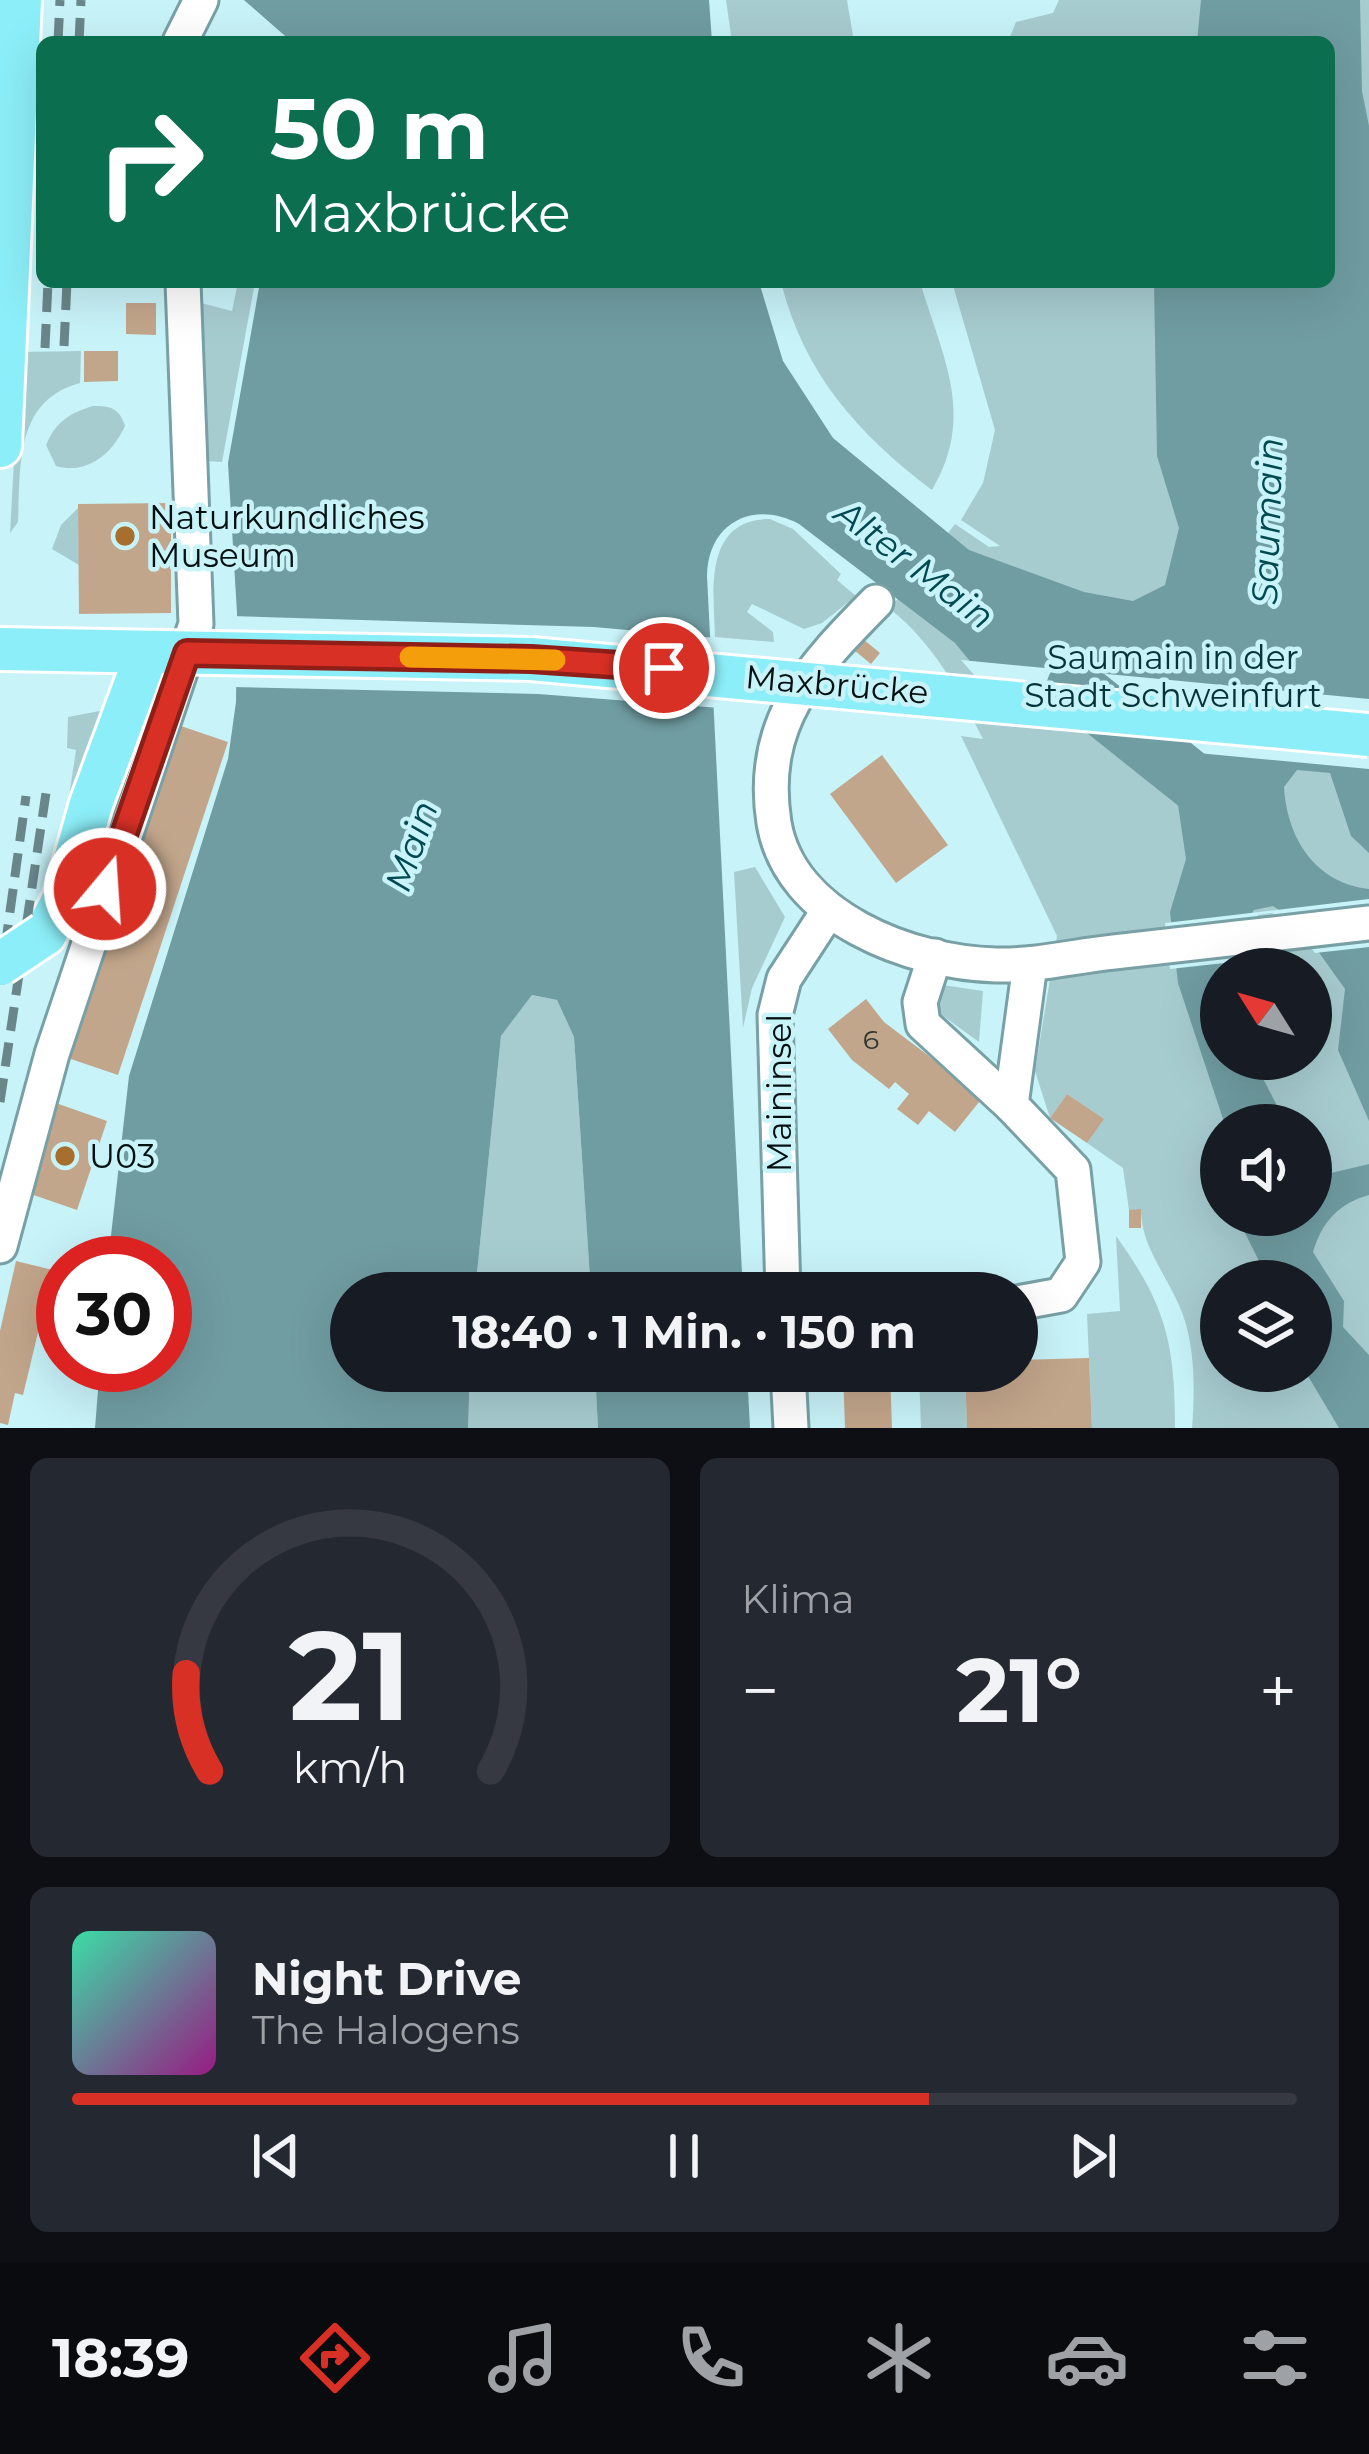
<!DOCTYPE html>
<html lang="de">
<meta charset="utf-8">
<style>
body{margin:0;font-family:Montserrat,sans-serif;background:#242831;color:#f1f3f6;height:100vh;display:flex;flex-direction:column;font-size:45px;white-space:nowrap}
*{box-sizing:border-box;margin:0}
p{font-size:39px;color:#9ea1a6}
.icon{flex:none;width:66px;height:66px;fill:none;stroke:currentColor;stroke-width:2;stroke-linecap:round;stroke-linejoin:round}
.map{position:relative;height:1428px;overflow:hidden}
.details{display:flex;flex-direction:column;gap:30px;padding:30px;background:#0d0f14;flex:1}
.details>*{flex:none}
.banner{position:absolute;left:36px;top:36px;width:1299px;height:252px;border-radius:18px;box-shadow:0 12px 48px #0002;background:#0b6e4f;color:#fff;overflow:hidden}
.needle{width:78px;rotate:307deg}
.tools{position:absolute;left:1200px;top:948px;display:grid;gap:24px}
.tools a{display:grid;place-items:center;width:132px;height:132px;border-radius:50%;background:#171b24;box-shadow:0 12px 48px #0002;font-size:60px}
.speed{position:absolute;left:36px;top:1236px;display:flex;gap:24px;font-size:60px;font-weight:700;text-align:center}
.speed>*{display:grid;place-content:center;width:156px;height:156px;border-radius:50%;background:#171b24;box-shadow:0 12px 48px #0002;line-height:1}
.speed .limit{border:18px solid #d22;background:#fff;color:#111}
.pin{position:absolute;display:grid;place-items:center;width:102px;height:102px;color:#fff;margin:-51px;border:6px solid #fff;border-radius:50%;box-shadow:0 3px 12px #0007}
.me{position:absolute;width:132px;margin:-66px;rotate:18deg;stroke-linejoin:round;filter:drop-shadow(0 0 9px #0008)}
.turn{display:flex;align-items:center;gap:42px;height:252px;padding:0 36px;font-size:54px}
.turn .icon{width:156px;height:156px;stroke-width:2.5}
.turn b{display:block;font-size:84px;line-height:102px}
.big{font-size:90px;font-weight:700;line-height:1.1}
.details .card{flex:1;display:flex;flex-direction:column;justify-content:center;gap:18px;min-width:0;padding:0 42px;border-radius:18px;background:#242831}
.details .dial{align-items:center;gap:0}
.dial svg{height:312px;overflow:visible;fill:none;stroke:#363941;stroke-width:7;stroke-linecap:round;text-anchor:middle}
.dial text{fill:#f1f3f6;stroke:none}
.song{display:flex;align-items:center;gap:36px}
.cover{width:144px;height:144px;border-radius:18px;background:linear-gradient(135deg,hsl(160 70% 55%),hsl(310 70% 35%))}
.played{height:12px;border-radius:6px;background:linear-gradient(90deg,#d93025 70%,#363941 70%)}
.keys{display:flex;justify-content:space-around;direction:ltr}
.heat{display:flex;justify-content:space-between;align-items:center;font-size:66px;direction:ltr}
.details .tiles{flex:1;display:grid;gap:30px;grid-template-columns:1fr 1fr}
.card:last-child{grid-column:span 2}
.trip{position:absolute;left:330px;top:1272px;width:708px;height:120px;border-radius:60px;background:#171b24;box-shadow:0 12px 48px #0002;font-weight:700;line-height:120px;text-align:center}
.dock{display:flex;height:192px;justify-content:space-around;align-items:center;background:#090b0e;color:#9ea1a6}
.dock .icon{width:84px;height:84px}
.dock .selected{color:#d93025}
.dock b{font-size:54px;color:#f1f3f6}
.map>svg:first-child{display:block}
</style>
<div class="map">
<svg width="1369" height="1428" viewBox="0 0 1369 1428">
<rect width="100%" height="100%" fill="#c8f3f9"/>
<!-- green -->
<g fill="#a7ccd0" fill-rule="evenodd">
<polygon points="726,0 847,0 854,42 732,42"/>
<path d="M1059 0H1369V1428H1192C1195 1391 1195 1349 1183 1315 1170 1279 1141 1248 1141 1210H1129L1123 1168 1087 1143 1103 1119 1067 1094 1050 1118 1035 1071 1057 936 961 736 983 739C958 689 933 643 890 609L955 524 989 547 1000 546 961 520 983 483 995 430 952 282H1329V42H1008L1016 22 1053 13ZM1221 969H1311V1059H1221ZM1221 1125H1311V1215H1221ZM1221 1281H1311V1371H1221Z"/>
<polygon points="238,282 255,282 222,462 206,461 201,303 232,311"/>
<path d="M781 282H920C943 358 976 416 932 490 858 434 804 374 781 282Z"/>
<path d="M81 351 80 383C14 401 21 466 18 522L10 533 20 352Z"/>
<path d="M93 406C111 406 119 408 125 426 112 454 87 475 56 466L46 445C56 421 70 413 93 406Z"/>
<polygon points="78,508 79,565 52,549 61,525"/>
<path d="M770 519 793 529 841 574 837 580 856 596 822 623 804 629 752 604 747 612 773 632 774 642 715 637C714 594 702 519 770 519Z"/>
<polygon points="110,709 59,863 76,750 67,748 68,717"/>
<polygon points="755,867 785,917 752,988 743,1028 734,872"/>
<polygon points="936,984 983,991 979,1042 935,1010"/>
<polygon points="532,995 557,1000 574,1037 591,1293 475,1293 501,1036"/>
<path d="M1116 1236C1166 1305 1175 1344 1175 1428H1092L1087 1314 1120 1311Z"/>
<polygon points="470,1371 595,1371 598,1428 468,1428"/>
<polygon points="919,1371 965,1371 967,1428 921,1428"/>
</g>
<!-- water -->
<g fill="#709da2">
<polygon points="244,0 709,0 712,42 292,42"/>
<path d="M1201 0H1360L1362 91 1369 126V853L1351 836 1330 773 1297 770 1284 787C1287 838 1315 883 1369 889V1121L1338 1050 1345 989 1298 923 1273 906 1254 910 1243 927 1248 969H1221V1059H1253L1287 1125H1225L1178 983 1170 912 1186 859 1173 771 1156 738 978 671 955 643 799 524C754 500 708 522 707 576L743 1293H591L574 1037 557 1000 532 995 501 1036 475 1293H351V1371H470L468 1428H95L100 1365H165V1263L108 1262 129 1076 228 759 236 702 237 613 228 463 260 282H759L783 361 833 438 969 550 1084 592 1133 601 1165 585 1179 528 1157 456 1154 282H1329V42H1197Z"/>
<path d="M1311 1161 1331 1173 1369 1164V1195C1339 1203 1322 1222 1313 1252L1344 1301 1343 1327 1369 1355V1428H1339L1305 1371H1311V1281H1269L1237 1217 1311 1215Z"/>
<polygon points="595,1371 747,1371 750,1428 598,1428"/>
</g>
<!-- pier -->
<g fill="#c8f3f9">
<polygon points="232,616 594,627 716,638 720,708 538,694 232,687"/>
<polygon points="961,660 1369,699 1369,769 1155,749 1102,714 976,677"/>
<polygon points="1369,899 1369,947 1315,953 1294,927 1272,913 1258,915 1249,929 1252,960 1170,969 1165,923"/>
</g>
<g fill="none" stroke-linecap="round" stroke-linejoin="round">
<!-- river -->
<polyline stroke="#709da2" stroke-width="57" points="1075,687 1228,809"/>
</g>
<!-- building -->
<g fill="#c2a68b">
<polygon points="126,303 156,303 156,335 126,334"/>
<polygon points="84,351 118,351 118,381 84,382"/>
<polygon points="171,503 171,613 79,614 78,504"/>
<polygon points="863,639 880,653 871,664 854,650"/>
<polygon points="172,723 228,742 118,1075 62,1056"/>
<polygon points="882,755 948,845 896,883 830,794"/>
<polygon points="866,999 884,1022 983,1097 955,1132 929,1111 918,1125 897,1109 909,1094 895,1082 889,1089 852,1060 828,1029"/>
<polygon points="1067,1094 1104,1119 1087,1143 1050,1118"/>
<polygon points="53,1102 107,1121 77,1210 22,1191"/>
<polygon points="1141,1209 1141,1228 1129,1228 1129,1210"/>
<polygon points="16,1261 53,1270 23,1395 15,1393 8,1425 0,1423 0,1331"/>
<polygon points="1089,1358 1092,1428 967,1428 965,1371 1017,1371 1017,1360"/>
<polygon points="843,1371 890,1371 892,1428 845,1428"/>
</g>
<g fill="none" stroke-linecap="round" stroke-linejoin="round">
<!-- minor casing -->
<g stroke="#78a0a5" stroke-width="39">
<g id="minor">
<polyline points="180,42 201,0"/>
<path d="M876 602C812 667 758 722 774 823 790 918 911 963 996 965 1036 966 1075 956 1114 952 1199 942 1284 933 1369 923"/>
<polyline points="935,956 920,1002 923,1024 1011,1105"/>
<polyline points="0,1246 52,1054 196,624 183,282"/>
<polyline points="783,1293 775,1015 784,979 829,910"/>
<polyline points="1017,1303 1061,1295 1083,1262 1073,1170 1011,1105 1030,964"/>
<polyline points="788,1371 791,1428"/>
</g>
</g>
<!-- major casing -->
<g stroke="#fff" stroke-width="48">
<g id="major">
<polyline points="0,446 20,0"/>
<polyline points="0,649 531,659"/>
<polyline points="45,934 64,899 91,804 147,653"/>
</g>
</g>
<!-- minor -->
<use href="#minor" stroke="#fff" stroke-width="33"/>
<!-- major -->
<use href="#major" stroke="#8ceef8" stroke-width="42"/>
<!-- rail -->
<g stroke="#69868a" stroke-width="9" stroke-dasharray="24 12" stroke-linecap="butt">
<polyline points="58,42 60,0"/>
<polyline points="79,42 81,0"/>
<polyline points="64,346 67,282"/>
<polyline points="45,348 48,282"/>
<polyline points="0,984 26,796"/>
<polyline points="0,1102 46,793"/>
</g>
<!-- major-bridge casing -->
<g stroke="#fff" stroke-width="48" stroke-linecap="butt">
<g id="major-bridge">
<polyline points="531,659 1369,735"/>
<polyline points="0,964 45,934"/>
</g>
</g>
<!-- major-bridge -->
<use href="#major-bridge" stroke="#8ceef8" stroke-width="42"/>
</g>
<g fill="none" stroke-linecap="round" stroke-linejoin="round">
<!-- route casing -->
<g stroke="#8d1f18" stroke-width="30">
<polyline id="route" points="105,889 187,653 531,659 664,668"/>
</g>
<!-- route -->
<use href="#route" stroke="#d93025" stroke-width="21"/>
<!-- slow -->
<polyline stroke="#f59e0b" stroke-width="21" points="410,657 555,660"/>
</g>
<!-- markers -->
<g fill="#a86e2e" stroke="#c8f3f9" stroke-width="4.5">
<circle cx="125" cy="536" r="12"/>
<circle cx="65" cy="1156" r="12"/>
</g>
<g text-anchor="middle" stroke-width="9" stroke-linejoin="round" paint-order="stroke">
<!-- number labels -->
<g font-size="27" fill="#323630">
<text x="871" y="1049">6</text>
</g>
<!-- poi labels -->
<g font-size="33" fill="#021012" stroke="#c8f3f9" text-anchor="start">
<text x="149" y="529">Naturkundliches<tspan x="149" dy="38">Museum</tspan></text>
<text x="89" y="1168">U03</text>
</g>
<!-- park labels -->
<g font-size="33" fill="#043338" stroke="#c8f3f9">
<text x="1173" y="669">Saumain in der<tspan x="1173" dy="38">Stadt Schweinfurt</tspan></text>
</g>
<!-- street labels -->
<g font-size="33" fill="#021012" stroke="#c8f3f9">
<text transform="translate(837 684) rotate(5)" y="12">Maxbrücke</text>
<text transform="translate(779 1093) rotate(-90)" y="12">Maininsel</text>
</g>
<!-- water labels -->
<g font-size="36" font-style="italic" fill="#004950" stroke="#c8f3f9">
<text transform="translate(1267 521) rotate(-88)" y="13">Saumain</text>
<text transform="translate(915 564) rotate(37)" y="13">Alter Main</text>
<text transform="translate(411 846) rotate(-71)" y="13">Main</text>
</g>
</g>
</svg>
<div class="tools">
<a><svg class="needle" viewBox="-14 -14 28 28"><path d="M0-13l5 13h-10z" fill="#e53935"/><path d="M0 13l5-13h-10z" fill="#9ea1a6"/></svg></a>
<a><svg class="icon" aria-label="sound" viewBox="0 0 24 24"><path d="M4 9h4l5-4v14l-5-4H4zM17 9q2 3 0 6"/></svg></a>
<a><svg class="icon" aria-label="layers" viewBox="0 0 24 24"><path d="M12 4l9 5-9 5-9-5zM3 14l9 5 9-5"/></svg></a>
</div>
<div class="speed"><div class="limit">30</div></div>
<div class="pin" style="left:664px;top:668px;background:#d93025"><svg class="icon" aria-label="arrive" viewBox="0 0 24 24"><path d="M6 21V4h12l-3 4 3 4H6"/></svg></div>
<svg class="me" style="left:105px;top:889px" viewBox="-20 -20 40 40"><circle r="17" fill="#d93025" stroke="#fff" stroke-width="3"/><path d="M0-11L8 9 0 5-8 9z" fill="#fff"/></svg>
<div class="trip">18:40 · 1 Min. · 150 m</div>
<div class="banner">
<div class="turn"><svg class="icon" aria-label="right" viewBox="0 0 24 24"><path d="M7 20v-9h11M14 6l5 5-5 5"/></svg><div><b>50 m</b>Maxbrücke</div></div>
</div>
</div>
<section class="details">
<div class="tiles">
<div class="card dial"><svg viewBox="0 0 100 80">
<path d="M14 69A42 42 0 1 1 86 69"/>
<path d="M14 69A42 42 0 0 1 8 44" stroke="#d93025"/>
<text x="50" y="56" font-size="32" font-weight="700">21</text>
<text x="50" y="72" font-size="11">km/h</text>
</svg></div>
<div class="card"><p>Klima</p>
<div class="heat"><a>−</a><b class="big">21°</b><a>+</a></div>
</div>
<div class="card">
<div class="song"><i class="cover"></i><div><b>Night Drive</b><p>The Halogens</p></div></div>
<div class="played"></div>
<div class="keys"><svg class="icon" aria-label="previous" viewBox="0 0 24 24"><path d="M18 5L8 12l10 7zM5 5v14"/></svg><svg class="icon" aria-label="pause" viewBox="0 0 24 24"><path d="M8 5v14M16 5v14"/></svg><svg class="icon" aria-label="next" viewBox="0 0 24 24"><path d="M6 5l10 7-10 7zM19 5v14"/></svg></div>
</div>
</div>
</section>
<nav class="dock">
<b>18:39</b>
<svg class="icon selected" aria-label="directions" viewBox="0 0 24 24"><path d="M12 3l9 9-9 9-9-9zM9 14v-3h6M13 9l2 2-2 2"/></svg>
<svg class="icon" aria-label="music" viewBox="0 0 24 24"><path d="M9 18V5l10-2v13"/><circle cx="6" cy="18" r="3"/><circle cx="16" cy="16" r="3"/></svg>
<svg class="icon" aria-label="phone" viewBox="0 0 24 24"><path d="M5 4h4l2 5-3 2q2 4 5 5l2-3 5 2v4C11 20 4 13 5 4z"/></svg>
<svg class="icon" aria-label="climate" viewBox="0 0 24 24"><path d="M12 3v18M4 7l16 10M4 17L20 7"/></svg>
<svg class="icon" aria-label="car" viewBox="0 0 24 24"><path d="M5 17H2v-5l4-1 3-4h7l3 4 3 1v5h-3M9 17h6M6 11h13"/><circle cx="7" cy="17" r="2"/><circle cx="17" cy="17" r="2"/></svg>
<svg class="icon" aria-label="filters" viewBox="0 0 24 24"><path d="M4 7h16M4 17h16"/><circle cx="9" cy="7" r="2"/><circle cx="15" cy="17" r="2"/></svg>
</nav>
